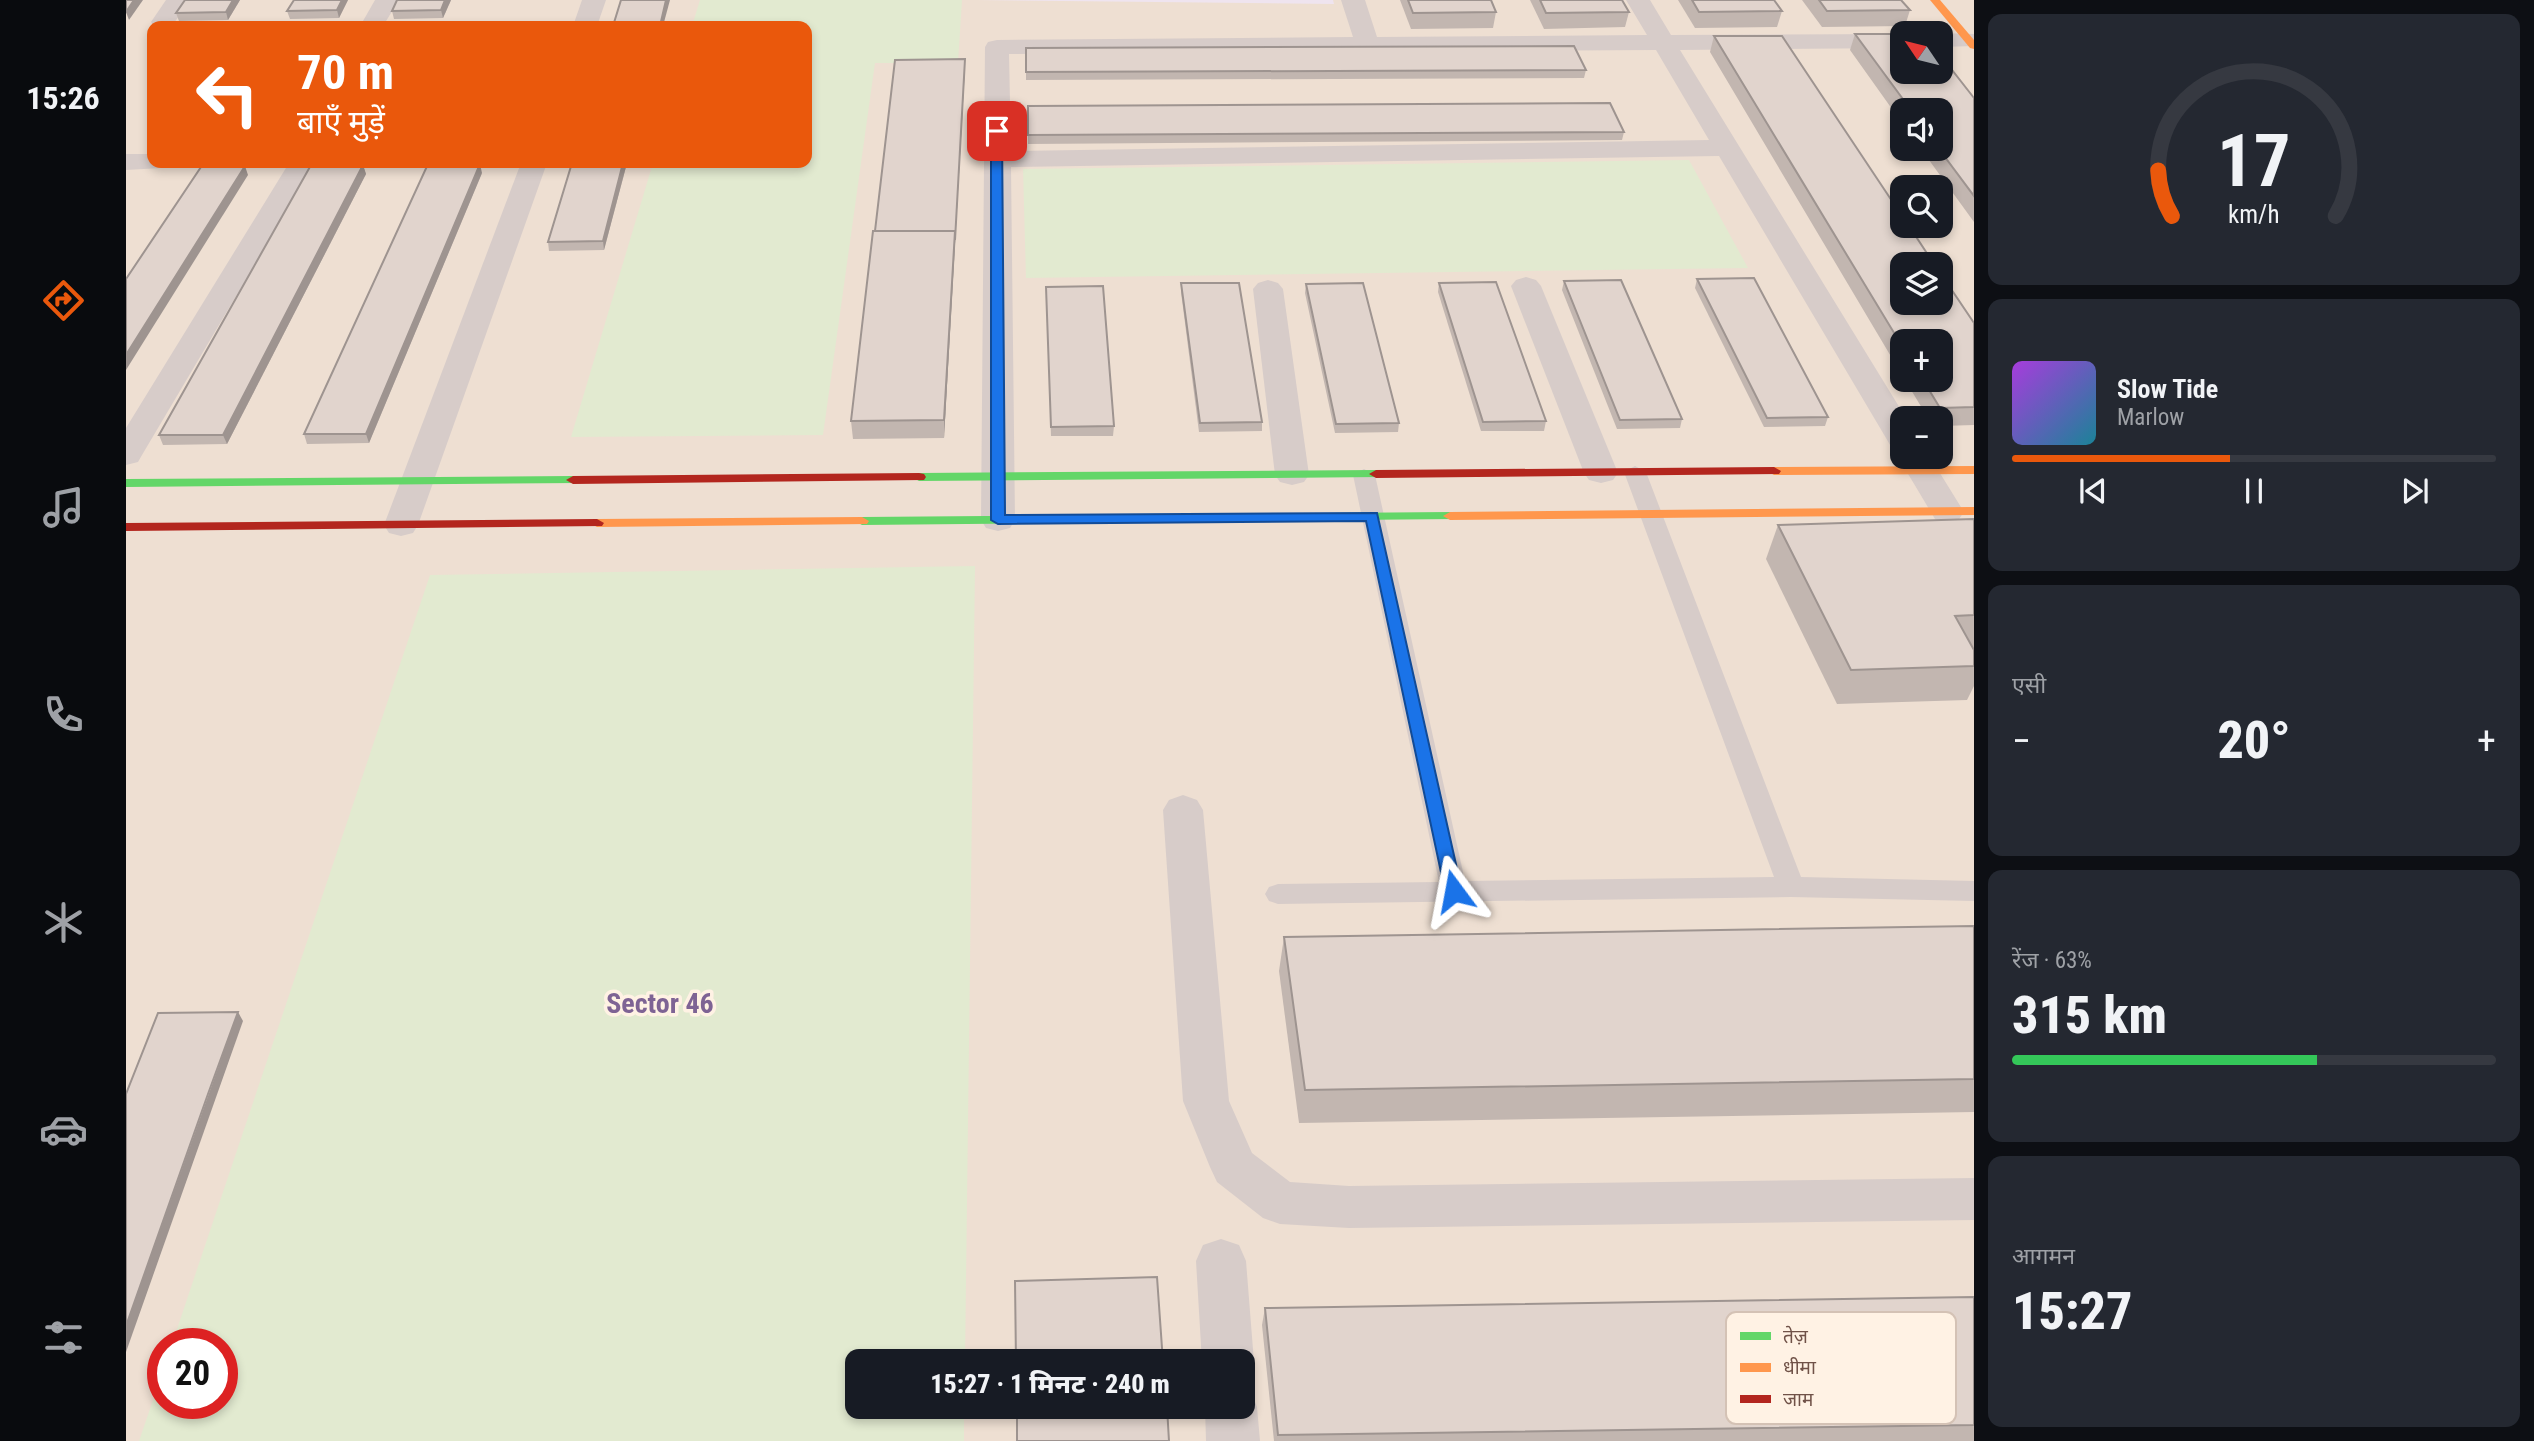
<!DOCTYPE html>
<html lang="hi">
<meta charset="utf-8">
<style>
body{margin:0;font-family:"Roboto Condensed","Noto Sans Devanagari",sans-serif;background:#242831;color:#f1f3f6;height:100vh;display:flex;flex-direction:column;font-size:26px;white-space:nowrap}
*{box-sizing:border-box;margin:0}
p{font-size:23px;color:#9ea1a6}
.icon{flex:none;width:38px;height:38px;fill:none;stroke:currentColor;stroke-width:2;stroke-linecap:round;stroke-linejoin:round}
.map{position:relative;flex:1;overflow:hidden}
.side{display:flex;flex-direction:column;gap:14px;padding:14px;background:#0d0f14;width:560px}
.side>*{flex:none}
.guide{position:absolute;left:21px;top:21px;width:665px;height:147px;border-radius:14px;box-shadow:0 4px 10px #0003;background:#ea580c;color:#fff;overflow:hidden}
.needle{width:46px;rotate:305deg}
.buttons{position:absolute;left:1764px;top:21px;display:grid;gap:14px}
.buttons a{display:grid;place-items:center;width:63px;height:63px;border-radius:14px;background:#171b24;box-shadow:0 4px 10px #0003;font-size:35px}
.speed{position:absolute;left:21px;top:1328px;display:flex;gap:14px;font-size:35px;font-weight:700;text-align:center}
.speed>*{display:grid;place-content:center;width:91px;height:91px;border-radius:50%;background:#171b24;box-shadow:0 4px 10px #0003;line-height:1}
.speed .limit{border:10px solid #d22;background:#fff;color:#111}
.pin{position:absolute;display:grid;place-items:center;width:60px;height:60px;color:#fff;margin:-30px;border-radius:14px;box-shadow:0 4px 10px #0006}
.me{position:absolute;width:77px;margin:-38px;rotate:347deg;stroke-linejoin:round;filter:drop-shadow(0 0 5px #0008)}
.turn{display:flex;align-items:center;gap:24px;height:147px;padding:0 35px;font-size:32px}
.turn .icon{width:91px;height:91px;stroke-width:2.5}
.turn b{display:block;font-size:49px;line-height:60px}
.big{font-size:52px;font-weight:800;line-height:1.1}
.side .tile{flex:1;display:flex;flex-direction:column;justify-content:center;gap:10px;min-width:0;padding:0 24px;border-radius:14px;background:#242831}
.side .dial{align-items:center;gap:0}
.dial svg{height:182px;overflow:visible;fill:none;stroke:#363941;stroke-width:7;stroke-linecap:round;text-anchor:middle}
.dial text{fill:#f1f3f6;stroke:none}
.song{display:flex;align-items:center;gap:21px}
.cover{width:84px;height:84px;border-radius:10px;background:linear-gradient(135deg,hsl(280 70% 55%),hsl(190 70% 35%))}
.played{height:7px;border-radius:4px;background:linear-gradient(90deg,#ea580c 45%,#363941 45%)}
.keys{display:flex;justify-content:space-around;direction:ltr}
.heat{display:flex;justify-content:space-between;align-items:center;font-size:38px;direction:ltr}
.charge{height:10px;border-radius:5px;background:linear-gradient(90deg,#34c759 63%,#363941 0)}
.trip{position:absolute;left:719px;top:1349px;width:410px;height:70px;border-radius:14px;background:#171b24;box-shadow:0 4px 10px #0003;font-weight:800;line-height:70px;text-align:center}
main{display:flex;flex:1;min-height:0}
.dock{display:flex;flex-direction:column;width:126px;justify-content:space-around;align-items:center;background:#090b0e;color:#9ea1a6}
.dock .icon{width:49px;height:49px}
.dock .selected{color:#ea580c}
.dock b{font-size:32px;color:#f1f3f6}
.map>svg:first-child{display:block}
</style>
<main>
<nav class="dock">
<b>15:26</b>
<svg class="icon selected" aria-label="directions" viewBox="0 0 24 24"><path d="M12 3l9 9-9 9-9-9zM9 14v-3h6M13 9l2 2-2 2"/></svg>
<svg class="icon" aria-label="music" viewBox="0 0 24 24"><path d="M9 18V5l10-2v13"/><circle cx="6" cy="18" r="3"/><circle cx="16" cy="16" r="3"/></svg>
<svg class="icon" aria-label="phone" viewBox="0 0 24 24"><path d="M5 4h4l2 5-3 2q2 4 5 5l2-3 5 2v4C11 20 4 13 5 4z"/></svg>
<svg class="icon" aria-label="climate" viewBox="0 0 24 24"><path d="M12 3v18M4 7l16 10M4 17L20 7"/></svg>
<svg class="icon" aria-label="car" viewBox="0 0 24 24"><path d="M5 17H2v-5l4-1 3-4h7l3 4 3 1v5h-3M9 17h6M6 11h13"/><circle cx="7" cy="17" r="2"/><circle cx="17" cy="17" r="2"/></svg>
<svg class="icon" aria-label="filters" viewBox="0 0 24 24"><path d="M4 7h16M4 17h16"/><circle cx="9" cy="7" r="2"/><circle cx="15" cy="17" r="2"/></svg>
</nav>
<div class="map">
<svg width="1848" height="1441" viewBox="0 0 1848 1441">
<rect width="100%" height="100%" fill="#f5ede5"/>
<!-- residential -->
<path fill="#eedfd2" fill-rule="evenodd" d="M0 0H1848V1441H0ZM26 26H681V163H26ZM1776 33H1815V72H1776ZM1776 110H1815V149H1776ZM1776 187H1815V226H1776ZM1776 264H1815V303H1776ZM1776 341H1815V380H1776ZM1776 418H1815V457H1776ZM37 1344H96V1404H37ZM732 1362H1116V1407H732Z"/>
<!-- education -->
<polygon fill="#efe4ef" points="851,0 1207,0 1208,4"/>
<!-- green -->
<g fill="#e2ead0">
<polygon points="574,0 836,0 832,63 749,63 697,435 445,437 527,163 681,163 681,26 566,26"/>
<polygon points="1563,160 1622,268 900,278 897,169"/>
<polygon points="849,566 839,1361 732,1362 732,1407 838,1407 838,1441 13,1441 37,1371 37,1404 96,1404 96,1344 46,1344 304,575"/>
</g>
<g fill="none" stroke-linecap="round" stroke-linejoin="round">
<!-- lane -->
<polygon fill="#d7ccc9" fill-rule="evenodd" points="1509,466 1520,472 1675,877 1848,881 1848,901 1665,897 1152,904 1143,901 1139,894 1143,887 1152,884 1313,882 1227,475 1238,469 1249,475 1339,881 1648,877 1498,472"/>
<!-- street -->
<g fill="#d7ccc9" fill-rule="evenodd">
<polygon points="40,0 64,0 46,26 28,26 25,22"/>
<polygon points="249,0 273,0 257,26 241,26 237,21"/>
<polygon points="456,0 480,0 471,26 447,26"/>
<path d="M1215 0H1239L1251 37 1521 35 1500 0H1524L1545 35 1776 34V48L1554 50 1780 418H1776V448L1764 445 1760 438 1593 156 885 167 889 520 884 528 872 531 860 528 855 520 859 47 862 42 871 40 1227 37ZM1530 50 1583 140 885 151 883 54Z"/>
<polygon points="1813,33 1848,34 1848,46 1815,47"/>
<polygon points="0,154 26,154 26,163 39,163 35,168 0,170"/>
<polygon points="163,163 189,163 16,455 12,462 0,465 0,428"/>
<polygon points="395,163 421,163 292,525 287,533 275,536 263,533 258,525"/>
<polygon points="1400,277 1410,280 1415,286 1492,473 1487,480 1475,483 1463,480 1458,473 1385,286 1390,280"/>
<polygon points="1142,280 1152,283 1157,289 1183,475 1178,482 1166,485 1154,482 1149,475 1127,289 1132,283"/>
<polygon points="1776,450 1776,457 1804,457 1838,512 1833,519 1821,523 1809,519 1772,457"/>
<polygon points="1057,795 1071,800 1077,810 1103,1101 1126,1153 1164,1182 1223,1186 1848,1178 1848,1220 1223,1228 1154,1224 1137,1218 1091,1182 1084,1167 1057,1101 1037,810 1043,800"/>
<polygon points="1095,1239 1113,1245 1120,1261 1128,1362 1120,1379 1116,1381 1116,1362 1076,1362 1070,1261 1077,1245"/>
<polygon points="1116,1386 1124,1389 1131,1407 1134,1441 1080,1441 1079,1407 1116,1407"/>
</g>
<!-- fast -->
<g fill="#63d668" fill-rule="evenodd">
<polygon points="1250,470 1257,474 1255,477 793,481 786,477 793,473"/>
<polygon points="447,476 452,477 454,480 452,483 0,487 0,479"/>
<polygon points="1324,512 1331,516 1329,519 736,525 729,521 736,517"/>
</g>
<!-- slow -->
<g fill="#ff974d" fill-rule="evenodd">
<polygon points="1804,0 1814,0 1848,40 1848,49 1844,48"/>
<polygon points="1848,466 1848,474 1648,475 1641,471 1648,467"/>
<polygon points="1848,507 1848,515 1324,520 1317,516 1324,512"/>
<polygon points="736,517 743,521 741,524 471,527 464,523 471,519"/>
</g>
<!-- jam -->
<g fill="#b3261e" fill-rule="evenodd">
<polygon points="1648,467 1655,471 1653,474 1250,478 1243,474 1250,470"/>
<polygon points="793,473 798,474 800,477 798,480 447,484 440,480 447,476"/>
<polygon points="471,519 478,523 476,526 0,531 0,523"/>
</g>
</g>
<!-- wall -->
<g fill="#c2b6b0">
<polygon points="59,0 114,0 102,20 53,21 50,13"/>
<polygon points="168,0 222,0 213,18 164,19 161,11"/>
<polygon points="271,0 325,0 317,18 268,19 266,11"/>
<polygon points="1274,0 1365,0 1370,12 1367,28 1285,29"/>
<polygon points="1404,0 1496,0 1503,12 1499,27 1418,29"/>
<polygon points="1552,0 1648,0 1656,11 1651,27 1569,28"/>
<polygon points="1676,0 1775,0 1784,10 1779,26 1696,27"/>
<polygon points="1729,34 1848,98 1848,222 1795,149 1815,149 1815,110 1776,110 1776,123 1724,50"/>
<polygon points="1588,36 1848,323 1848,425 1815,426 1815,418 1802,418 1779,380 1815,380 1776,341 1776,375 1584,52"/>
<polygon points="900,48 1460,70 1458,78 900,80"/>
<polygon points="839,68 818,438 727,439 725,421 749,231"/>
<polygon points="902,106 1498,132 1496,140 902,144"/>
<polygon points="501,163 478,250 423,251 422,242"/>
<polygon points="237,165 240,174 101,444 37,445 33,435"/>
<polygon points="356,173 243,443 181,444 178,434"/>
<polygon points="1571,279 1702,417 1699,426 1638,427 1569,288"/>
<polygon points="1438,281 1556,419 1554,428 1491,429 1436,290"/>
<polygon points="1055,283 1136,422 1136,431 1073,432 1055,292"/>
<polygon points="1313,283 1420,421 1418,431 1355,431 1312,292"/>
<polygon points="1180,284 1273,423 1272,432 1209,433 1179,293"/>
<polygon points="920,287 988,426 987,436 925,436"/>
<polygon points="1848,519 1848,686 1841,700 1711,704 1640,559 1652,525"/>
<polygon points="1848,926 1848,1112 1173,1123 1153,971 1158,937"/>
<polygon points="1848,1297 1848,1441 1148,1441 1136,1325 1139,1308"/>
</g>
<!-- shaded-wall -->
<g fill="#9e9490">
<polygon points="8,0 17,0 3,20 0,12"/>
<polygon points="107,0 114,0 102,20 100,12"/>
<polygon points="216,0 222,0 213,18 211,10"/>
<polygon points="319,0 325,0 317,18 315,10"/>
<polygon points="540,0 544,0 537,26 534,26"/>
<polygon points="839,59 839,68 818,438 818,420"/>
<polygon points="497,163 501,163 478,250 477,241"/>
<polygon points="354,164 356,173 243,443 240,434"/>
<polygon points="237,165 240,174 101,444 97,435"/>
<polygon points="119,166 122,175 0,370 0,355"/>
<polygon points="112,1012 117,1021 0,1352 0,1326"/>
</g>
<!-- building -->
<g fill="#e1d4cd" stroke="#9e9490" stroke-width="2">
<polygon points="0,0 8,0 0,12"/>
<polygon points="59,0 107,0 100,12 50,13"/>
<polygon points="168,0 216,0 211,10 161,11"/>
<polygon points="271,0 319,0 315,10 266,11"/>
<polygon points="495,0 540,0 534,26 487,26"/>
<polygon points="1282,0 1365,0 1370,12 1287,13"/>
<polygon points="1414,0 1496,0 1503,12 1420,13"/>
<polygon points="1566,0 1648,0 1656,11 1573,12"/>
<polygon points="1693,0 1775,0 1784,10 1701,11"/>
<polygon points="1729,34 1776,34 1776,72 1815,72 1815,56 1848,98 1848,196 1813,149 1815,149 1815,110 1785,110"/>
<polygon points="1588,36 1656,36 1776,216 1776,226 1783,226 1808,264 1776,264 1776,303 1815,303 1815,274 1848,323 1848,407 1814,408 1797,380 1815,380 1815,341 1776,341 1776,346"/>
<polygon points="1448,46 1460,70 900,72 900,48"/>
<polygon points="839,59 829,240 829,231 749,231 769,60"/>
<polygon points="1484,103 1498,132 902,135 902,106"/>
<polygon points="446,163 497,163 477,241 422,242"/>
<polygon points="302,164 354,164 240,434 178,434"/>
<polygon points="185,165 237,165 97,435 33,435"/>
<polygon points="119,166 27,312 0,355 0,279 75,167"/>
<polygon points="747,231 829,231 818,420 725,421"/>
<polygon points="1628,278 1702,417 1641,418 1571,279"/>
<polygon points="1495,280 1556,419 1494,420 1438,281"/>
<polygon points="1370,282 1420,421 1357,422 1313,283"/>
<polygon points="1055,283 1113,283 1136,422 1074,423"/>
<polygon points="1237,283 1273,423 1210,424 1180,284"/>
<polygon points="977,286 988,426 925,427 920,287"/>
<polygon points="1848,519 1848,615 1829,616 1848,650 1848,666 1725,670 1652,525"/>
<polygon points="1848,926 1848,1079 1179,1090 1158,937"/>
<polygon points="112,1012 82,1094 0,1326 0,1094 32,1013"/>
<polygon points="1031,1277 1037,1362 890,1362 889,1281"/>
<polygon points="1848,1297 1848,1425 1152,1435 1139,1308"/>
<polygon points="891,1407 1041,1407 1043,1441 891,1441"/>
</g>
<!-- route -->
<polygon fill="#1a73e8" stroke="#114b97" stroke-width="2" points="871,128 876,131 879,515 1251,513 1336,891 1334,896 1328,898 1319,891 1240,521 872,524 865,520 865,131"/>
<g text-anchor="middle" stroke-width="7" stroke-linejoin="round" paint-order="stroke">
<!-- district labels -->
<g font-size="28" font-weight="bold" fill="#7e6394" stroke="#fff2e4">
<text x="534" y="1013">Sector 46</text>
</g>
</g>
<!-- legend -->
<rect x="1600" y="1312" width="230" height="112" rx="10" fill="#fff2e4" stroke="#d4c2b5" stroke-width="2"/>
<rect x="1614" y="1332" width="31" height="8" fill="#63d668"/>
<rect x="1614" y="1363" width="31" height="9" fill="#ff974d"/>
<rect x="1614" y="1395" width="31" height="8" fill="#b3261e"/>
<g font-size="19" fill="#705248">
<text x="1657" y="1343">तेज़</text>
<text x="1657" y="1374">धीमा</text>
<text x="1657" y="1406">जाम</text>
</g>
</svg>
<div class="buttons">
<a><svg class="needle" viewBox="-14 -14 28 28"><path d="M0-13l5 13h-10z" fill="#e53935"/><path d="M0 13l5-13h-10z" fill="#9ea1a6"/></svg></a>
<a><svg class="icon" aria-label="sound" viewBox="0 0 24 24"><path d="M4 9h4l5-4v14l-5-4H4zM17 9q2 3 0 6"/></svg></a>
<a><svg class="icon" aria-label="search" viewBox="0 0 24 24"><circle cx="10" cy="10" r="6"/><path d="M15 15l6 6"/></svg></a>
<a><svg class="icon" aria-label="layers" viewBox="0 0 24 24"><path d="M12 4l9 5-9 5-9-5zM3 14l9 5 9-5"/></svg></a>
<a>+</a>
<a>−</a>
</div>
<div class="speed"><div class="limit">20</div></div>
<div class="pin" style="left:871px;top:131px;background:#d93025"><svg class="icon" aria-label="arrive" viewBox="0 0 24 24"><path d="M6 21V4h12l-3 4 3 4H6"/></svg></div>
<svg class="me" style="left:1328px;top:891px" viewBox="-20 -20 40 40"><path d="M0-17L14 15 0 8-14 15z" fill="#1a73e8" stroke="#fff" stroke-width="4"/></svg>
<div class="trip">15:27 · 1 मिनट · 240 m</div>
<div class="guide">
<div class="turn"><svg class="icon" aria-label="left" viewBox="0 0 24 24"><path d="M17 20v-9H6M10 6l-5 5 5 5"/></svg><div><b>70 m</b>बाएँ मुड़ें</div></div>
</div>
</div>
<section class="side">
<div class="tile dial"><svg viewBox="0 0 100 80">
<path d="M14 69A42 42 0 1 1 86 69"/>
<path d="M14 69A42 42 0 0 1 8 49" stroke="#ea580c"/>
<text x="50" y="56" font-size="32" font-weight="700">17</text>
<text x="50" y="72" font-size="11">km/h</text>
</svg></div>
<div class="tile">
<div class="song"><i class="cover"></i><div><b>Slow Tide</b><p>Marlow</p></div></div>
<div class="played"></div>
<div class="keys"><svg class="icon" aria-label="previous" viewBox="0 0 24 24"><path d="M18 5L8 12l10 7zM5 5v14"/></svg><svg class="icon" aria-label="pause" viewBox="0 0 24 24"><path d="M8 5v14M16 5v14"/></svg><svg class="icon" aria-label="next" viewBox="0 0 24 24"><path d="M6 5l10 7-10 7zM19 5v14"/></svg></div>
</div>
<div class="tile"><p>एसी</p>
<div class="heat"><a>−</a><b class="big">20°</b><a>+</a></div>
</div>
<div class="tile"><p>रेंज · 63%</p><b class="big">315 km</b><div class="charge"></div></div>
<div class="tile"><p>आगमन</p><b class="big">15:27</b></div>
</section>
</main>
